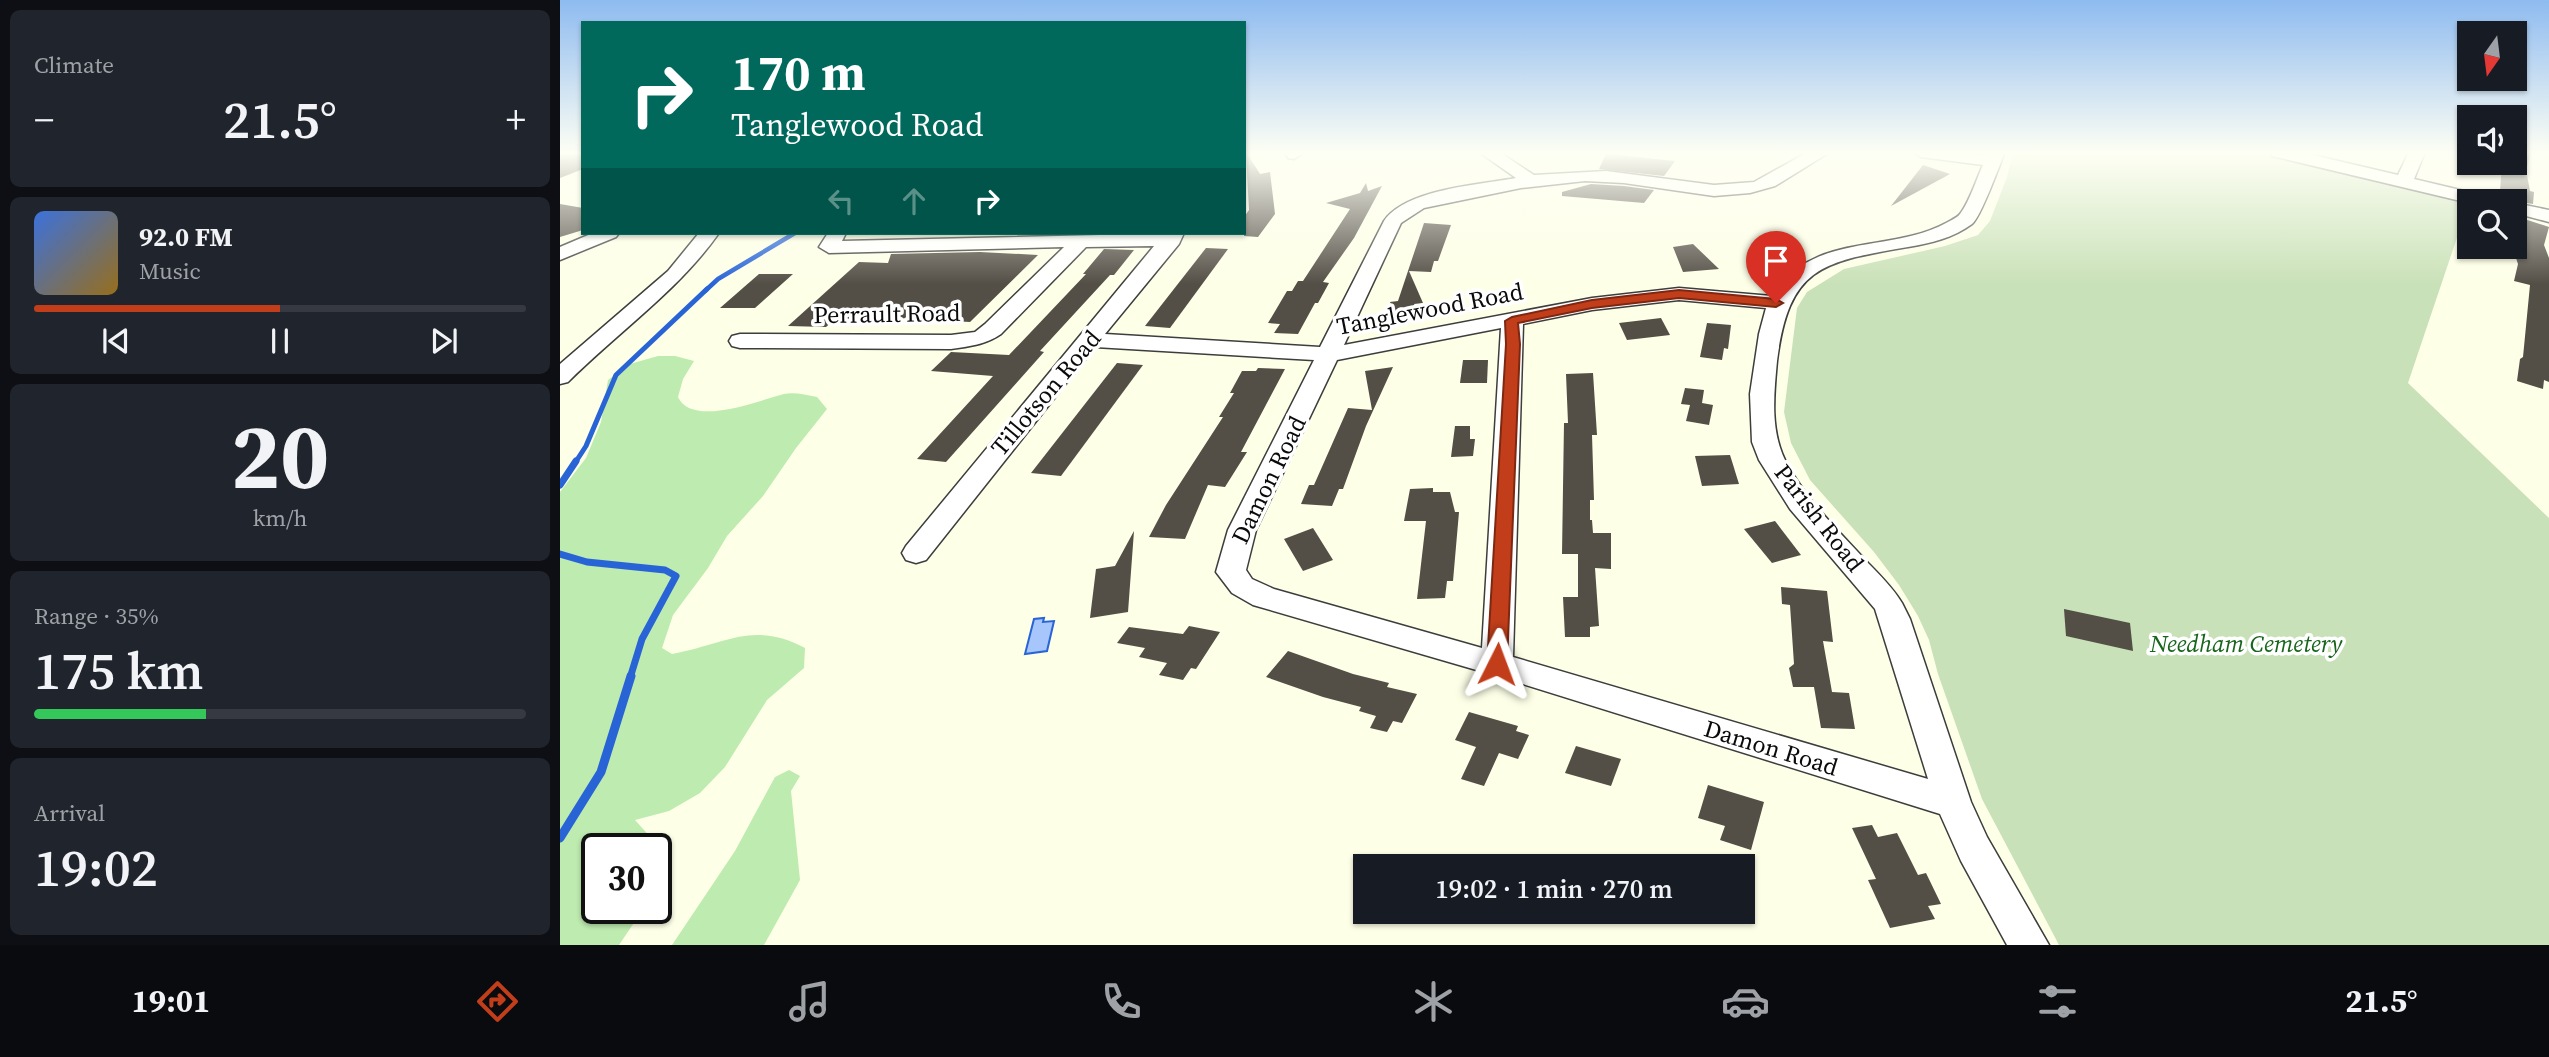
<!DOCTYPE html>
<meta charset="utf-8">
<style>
body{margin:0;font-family:"Source Serif 4",serif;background:#20242c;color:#f1f3f6;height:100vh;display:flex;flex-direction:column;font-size:26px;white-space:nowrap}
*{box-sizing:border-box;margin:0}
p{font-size:23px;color:#9ea1a6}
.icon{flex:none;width:38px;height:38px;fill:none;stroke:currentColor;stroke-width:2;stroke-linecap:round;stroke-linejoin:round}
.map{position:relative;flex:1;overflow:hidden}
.side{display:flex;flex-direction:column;gap:10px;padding:10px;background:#0d0f14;width:560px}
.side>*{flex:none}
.top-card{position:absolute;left:21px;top:21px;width:665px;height:214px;border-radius:0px;box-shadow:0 2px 5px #0004;background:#00695c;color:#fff;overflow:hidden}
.needle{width:46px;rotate:194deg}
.buttons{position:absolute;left:1897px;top:21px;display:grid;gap:14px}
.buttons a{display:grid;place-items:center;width:70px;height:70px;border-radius:0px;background:#171b24;box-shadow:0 2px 5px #0004;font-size:35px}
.speed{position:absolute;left:21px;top:833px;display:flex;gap:14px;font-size:35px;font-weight:700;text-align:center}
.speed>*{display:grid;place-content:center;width:91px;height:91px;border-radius:50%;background:#171b24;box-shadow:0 2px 5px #0004;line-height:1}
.speed .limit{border:4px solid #111;border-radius:10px;background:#fff;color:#111}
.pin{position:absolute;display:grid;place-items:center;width:60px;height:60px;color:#fff;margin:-72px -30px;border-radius:50% 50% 50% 0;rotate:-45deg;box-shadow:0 0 7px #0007}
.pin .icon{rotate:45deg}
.me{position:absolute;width:77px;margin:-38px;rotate:3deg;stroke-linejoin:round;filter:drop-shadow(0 0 5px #0008)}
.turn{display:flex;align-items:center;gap:24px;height:147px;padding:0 35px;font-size:32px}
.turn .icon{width:91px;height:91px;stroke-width:2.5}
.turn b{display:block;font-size:49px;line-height:60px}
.lanes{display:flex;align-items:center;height:66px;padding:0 35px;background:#0003;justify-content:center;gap:35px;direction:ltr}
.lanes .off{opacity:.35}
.big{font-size:52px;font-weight:600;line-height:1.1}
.side .tile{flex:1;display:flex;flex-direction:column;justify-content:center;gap:10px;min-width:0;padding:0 24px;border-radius:10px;background:#20242c}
.side .dial{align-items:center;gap:0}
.dial b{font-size:91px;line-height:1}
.song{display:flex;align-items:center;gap:21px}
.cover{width:84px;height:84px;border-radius:10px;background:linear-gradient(135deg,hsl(220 70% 55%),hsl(40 70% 35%))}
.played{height:7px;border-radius:4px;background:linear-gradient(90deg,#c23e1a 50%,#363941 50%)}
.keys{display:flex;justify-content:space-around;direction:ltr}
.heat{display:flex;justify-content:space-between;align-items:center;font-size:38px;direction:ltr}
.charge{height:10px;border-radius:5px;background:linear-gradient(90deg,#34c759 35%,#363941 0)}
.trip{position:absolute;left:793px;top:854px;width:402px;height:70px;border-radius:0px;background:#171b24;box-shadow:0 2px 5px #0004;font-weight:600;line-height:70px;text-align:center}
.tabs{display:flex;height:112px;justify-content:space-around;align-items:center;background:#090b0e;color:#9ea1a6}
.tabs .icon{width:49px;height:49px}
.tabs .on{color:#c23e1a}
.tabs b{font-size:32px;color:#f1f3f6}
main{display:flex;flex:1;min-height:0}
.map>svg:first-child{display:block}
</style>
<main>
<section class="side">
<div class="tile"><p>Climate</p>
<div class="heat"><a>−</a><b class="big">21.5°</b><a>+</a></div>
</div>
<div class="tile">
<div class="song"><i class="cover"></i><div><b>92.0 FM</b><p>Music</p></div></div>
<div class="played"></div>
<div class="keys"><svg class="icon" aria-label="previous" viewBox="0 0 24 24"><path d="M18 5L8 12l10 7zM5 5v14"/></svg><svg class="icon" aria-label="pause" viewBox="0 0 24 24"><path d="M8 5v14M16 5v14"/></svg><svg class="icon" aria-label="next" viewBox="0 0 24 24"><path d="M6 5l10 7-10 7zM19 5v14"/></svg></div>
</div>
<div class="tile dial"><b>20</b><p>km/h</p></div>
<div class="tile"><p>Range · 35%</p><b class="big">175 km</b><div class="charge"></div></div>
<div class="tile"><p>Arrival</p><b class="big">19:02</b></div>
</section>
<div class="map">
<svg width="1989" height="945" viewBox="0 0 1989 945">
<rect width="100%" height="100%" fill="#fdffe7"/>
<!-- green -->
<g fill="#beebaf">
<path d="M98 356H115L134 361 123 379 118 397C132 428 200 400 224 394 235 392 246 395 257 397L267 409 236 448 203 496 167 536 148 568 113 615 102 648 112 654C164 645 193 620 245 648L244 668 207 700 165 767 140 793 109 811 75 820 102 850 101 868 96 880V849H37V908H84L59 945H0V492L26 458 41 422 48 380 70 364Z"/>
<polygon points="229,770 240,776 231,791 240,880 204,945 112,945 175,851 215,777"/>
</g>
<!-- cemetery -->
<polygon fill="#c9e1b8" points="1453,152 1699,152 1909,202 1848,383 1989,518 1989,945 1499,945 1422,799 1378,674 1369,640 1358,616 1339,585 1314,552 1250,480 1231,443 1224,412 1237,308 1247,292 1284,269 1385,246 1418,235 1430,221 1447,177"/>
<!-- water -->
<polygon fill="#a7c6fb" stroke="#2964d7" stroke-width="2" points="484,618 483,622 494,621 487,651 465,654 474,619"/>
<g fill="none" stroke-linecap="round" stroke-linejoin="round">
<!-- stream-far3 -->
<polyline stroke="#2964d7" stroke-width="4.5" points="145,291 158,279 235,233"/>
<!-- stream-far2 -->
<polyline stroke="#2964d7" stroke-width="5" points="15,463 26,446 56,375 147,289"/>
<!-- stream-far1 -->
<g stroke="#2964d7" stroke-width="7">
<polyline points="0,485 16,461"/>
<polyline points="0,554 27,562 105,570 116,576 82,639 70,678"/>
</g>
<!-- stream -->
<polyline stroke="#2964d7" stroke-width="9" points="0,838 41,772 71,676"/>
</g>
<!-- building -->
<g fill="#534e46">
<polygon points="0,152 23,152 23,169 0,178"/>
<polygon points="686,152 700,174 710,172 715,214 698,237 684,236 684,217 689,210"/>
<polygon points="1955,152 1971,152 1966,170 1970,191 1974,192 1973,204 1955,201 1955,194 1940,191 1942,163 1955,163"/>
<polygon points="1046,154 1050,154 1115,161 1104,176 1039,169"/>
<polygon points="1363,165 1390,174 1331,206"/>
<polygon points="806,183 808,191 822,186 794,238 763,282 769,283 758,303 755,303 738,334 714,333 720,324 708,323 727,291 732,291 738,281 743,281 790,209 766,203 800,193"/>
<polygon points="1031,184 1064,186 1094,190 1084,203 1002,196 1002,192"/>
<polygon points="0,204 23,208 23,230 0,237"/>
<polygon points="1955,216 1989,227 1984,245 1989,258 1989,382 1984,380 1983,389 1957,381 1960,359 1963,357 1970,285 1954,281 1958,264 1955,255"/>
<polygon points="864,223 891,225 878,261 874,261 871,272 849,271 863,303 854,304 861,319 839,322 830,302 838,301"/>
<polygon points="1133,244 1159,269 1123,272 1113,247"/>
<polygon points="646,248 668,249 610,328 585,326"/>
<polygon points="544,249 574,250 554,275 550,275 480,351 484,352 386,462 357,459 433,376 371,371 391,352 449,355 526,274 523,274"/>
<polygon points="420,252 478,255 410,322 336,318 275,319 266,327 228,326 299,262 328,263 331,254"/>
<polygon points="199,274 233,274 195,308 160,308"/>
<polygon points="1101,318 1110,335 1067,340 1059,323"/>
<polygon points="1147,323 1171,325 1168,349 1164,348 1162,360 1140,357"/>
<polygon points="903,360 928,360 927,383 900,383"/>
<polygon points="557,363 583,365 501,476 471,473"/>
<polygon points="833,367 806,426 783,489 779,489 772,506 741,504 749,485 754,485 788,408 812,410 805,371"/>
<polygon points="698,368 725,369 681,452 687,452 665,487 648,485 625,539 589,537 606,505 663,417 659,417 674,393 670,393 682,371 696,371"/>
<polygon points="1033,373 1037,435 1032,435 1034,500 1030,500 1030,520 1032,520 1033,533 1051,533 1051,569 1035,568 1039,626 1030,627 1030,637 1005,637 1003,597 1018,597 1018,554 1002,554 1004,423 1008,423 1006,374"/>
<polygon points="1125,388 1144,390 1142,403 1153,405 1149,425 1126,421 1130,405 1121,404"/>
<polygon points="895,426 910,426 910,439 915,439 913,456 891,457"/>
<polygon points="1170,455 1179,484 1142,486 1135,456"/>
<polygon points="873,488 873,492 890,492 895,512 899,512 893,581 887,581 885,598 857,599 866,521 844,521 850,489"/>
<polygon points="1215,521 1241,555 1212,563 1184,529"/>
<polygon points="753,528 773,560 743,571 724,539"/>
<polygon points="574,531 568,612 530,618 536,569 555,566"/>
<polygon points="1221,587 1267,591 1273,642 1263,641 1272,692 1289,693 1295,729 1261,728 1254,687 1233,687 1229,668 1234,664 1230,605 1222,604"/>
<polygon points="1504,609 1570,623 1573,651 1506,636"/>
<polygon points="629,626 660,632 636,669 631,668 623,680 599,675 607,663 579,657 585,648 557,643 569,627 623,634"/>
<polygon points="728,651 793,674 829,683 827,687 857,694 842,723 833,721 827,732 810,728 816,716 799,711 801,707 763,697 706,677"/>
<polygon points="909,712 958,726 956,731 969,735 958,759 939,753 924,786 901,779 916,747 895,740"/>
<polygon points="1016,746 1061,759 1051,786 1005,773"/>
<polygon points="1148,785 1204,802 1191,850 1160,840 1165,826 1138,818"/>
<polygon points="1312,825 1318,837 1337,833 1358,875 1366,873 1381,904 1368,906 1375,919 1330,928 1308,880 1316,879 1292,828"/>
</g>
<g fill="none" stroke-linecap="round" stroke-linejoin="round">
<!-- minor casing -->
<g stroke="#3d3d3d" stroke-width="3">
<g id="minor">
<polygon points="725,152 741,152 742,154 734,159 728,158"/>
<path d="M919 152H939L974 175 1046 171 1154 185 1194 182 1248 152H1270L1215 186 1190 193 1154 196 1064 183 1025 181 961 188 864 208 841 223 784 345 1032 298 1119 288 1212 296C1253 231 1329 254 1386 223 1391 220 1397 218 1400 214 1410 201 1416 180 1423 165L1361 157 1353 152 1427 155 1429 152H1445C1439 166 1421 217 1412 224 1393 238 1371 243 1348 247 1262 262 1229 266 1217 361 1214 394 1210 429 1225 460 1244 498 1279 531 1308 563 1320 575 1333 588 1342 603L1350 619 1411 802 1427 837 1489 945H1447L1401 861 1380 814 937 676 693 605 672 593 656 572 668 530 754 360 535 347 366 560 356 563 346 560 342 553 346 546 594 246 526 247 441 334C425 345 410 346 391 349L180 348 172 346 169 341 172 336 180 334 391 335 415 332 425 324 504 247 269 253 259 247 268 233H286L282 241 624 233 619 244 545 334 760 347 824 221C846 189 918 185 956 178ZM1119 300 1206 308 1199 334 1190 394 1192 442 1199 460 1230 509 1315 609 1368 779 953 657 963 324 1032 310ZM941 328 922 648 714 589 692 579 686 570 696 530 777 360Z"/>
<polygon points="1710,152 1740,152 1838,175 1849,152 1865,152 1854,179 1930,197 1933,201 1909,203 1712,156"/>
<polygon points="1955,203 1989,210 1989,222 1955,213"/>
<polygon points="33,233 59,233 56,237 0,260 0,247"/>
<path d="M139 233H159C118 291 58 332 8 382L0 384V364L108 271Z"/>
</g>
</g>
<!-- minor -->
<use href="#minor" fill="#fff" fill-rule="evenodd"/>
</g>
<!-- sky -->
<linearGradient id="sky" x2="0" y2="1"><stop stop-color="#8ebbf0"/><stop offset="0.54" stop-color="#fefff4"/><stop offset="1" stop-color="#fefff4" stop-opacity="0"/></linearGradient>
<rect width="1989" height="284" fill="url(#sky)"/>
<!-- route -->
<polygon fill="#c23e1a" stroke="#7e2811" stroke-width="2" points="1119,290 1216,299 1223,303 1216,307 1119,298 1032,308 958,323 960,344 947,664 944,669 937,672 930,669 927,664 946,344 945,321 952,317 1032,300"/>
<g text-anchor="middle" stroke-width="7" stroke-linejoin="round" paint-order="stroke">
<!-- street labels -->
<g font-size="24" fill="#0a0a0a" stroke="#fff">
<text transform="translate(870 309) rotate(-11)" y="8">Tanglewood Road</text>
<text transform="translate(327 314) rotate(-1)" y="8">Perrault Road</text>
<text transform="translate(486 393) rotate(-50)" y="8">Tillotson Road</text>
<text transform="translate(709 480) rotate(-64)" y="8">Damon Road</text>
<text transform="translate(1259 518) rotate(52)" y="8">Parish Road</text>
<text transform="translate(1211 748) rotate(17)" y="8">Damon Road</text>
</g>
<!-- park labels -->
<g font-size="24" font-style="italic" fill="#17651b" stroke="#fff">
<text x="1686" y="652">Needham Cemetery</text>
</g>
</g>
</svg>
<div class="buttons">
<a><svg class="needle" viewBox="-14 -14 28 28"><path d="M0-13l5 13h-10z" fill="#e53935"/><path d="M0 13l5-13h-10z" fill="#9ea1a6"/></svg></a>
<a><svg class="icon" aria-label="sound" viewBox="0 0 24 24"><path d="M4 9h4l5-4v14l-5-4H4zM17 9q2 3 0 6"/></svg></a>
<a><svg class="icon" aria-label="search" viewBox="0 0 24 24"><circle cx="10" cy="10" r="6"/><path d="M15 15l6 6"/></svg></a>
</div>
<div class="speed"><div class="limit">30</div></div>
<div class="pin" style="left:1216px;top:303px;background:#d93025"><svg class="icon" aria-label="arrive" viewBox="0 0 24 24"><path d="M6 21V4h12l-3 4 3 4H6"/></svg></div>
<svg class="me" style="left:937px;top:664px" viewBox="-20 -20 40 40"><path d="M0-17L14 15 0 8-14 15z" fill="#c23e1a" stroke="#fff" stroke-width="4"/></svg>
<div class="trip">19:02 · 1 min · 270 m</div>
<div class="top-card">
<div class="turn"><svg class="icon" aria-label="right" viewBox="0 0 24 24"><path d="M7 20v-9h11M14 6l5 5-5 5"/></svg><div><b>170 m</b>Tanglewood Road</div></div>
<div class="lanes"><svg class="icon off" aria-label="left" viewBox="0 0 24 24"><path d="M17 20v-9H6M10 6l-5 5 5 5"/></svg><svg class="icon off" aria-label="ahead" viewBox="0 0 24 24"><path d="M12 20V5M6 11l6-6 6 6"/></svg><svg class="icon" aria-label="right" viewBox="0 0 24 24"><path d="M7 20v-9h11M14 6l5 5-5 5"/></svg></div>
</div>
</div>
</main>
<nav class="tabs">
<b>19:01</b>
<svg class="icon on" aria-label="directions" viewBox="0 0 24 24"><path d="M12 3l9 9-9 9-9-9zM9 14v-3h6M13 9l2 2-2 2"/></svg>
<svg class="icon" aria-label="music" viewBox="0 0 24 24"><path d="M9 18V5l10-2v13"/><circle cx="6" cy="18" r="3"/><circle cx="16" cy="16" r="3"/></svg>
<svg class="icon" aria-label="phone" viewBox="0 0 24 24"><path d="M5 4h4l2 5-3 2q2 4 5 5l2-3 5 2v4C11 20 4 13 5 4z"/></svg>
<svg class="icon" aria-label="climate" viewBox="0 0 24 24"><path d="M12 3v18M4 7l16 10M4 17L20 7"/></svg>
<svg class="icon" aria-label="car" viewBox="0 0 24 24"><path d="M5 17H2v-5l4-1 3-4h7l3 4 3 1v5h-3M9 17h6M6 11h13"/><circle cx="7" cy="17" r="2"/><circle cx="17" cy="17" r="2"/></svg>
<svg class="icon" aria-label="filters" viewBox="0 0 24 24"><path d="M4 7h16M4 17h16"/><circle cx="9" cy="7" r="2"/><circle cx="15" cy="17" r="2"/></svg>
<b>21.5°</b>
</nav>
